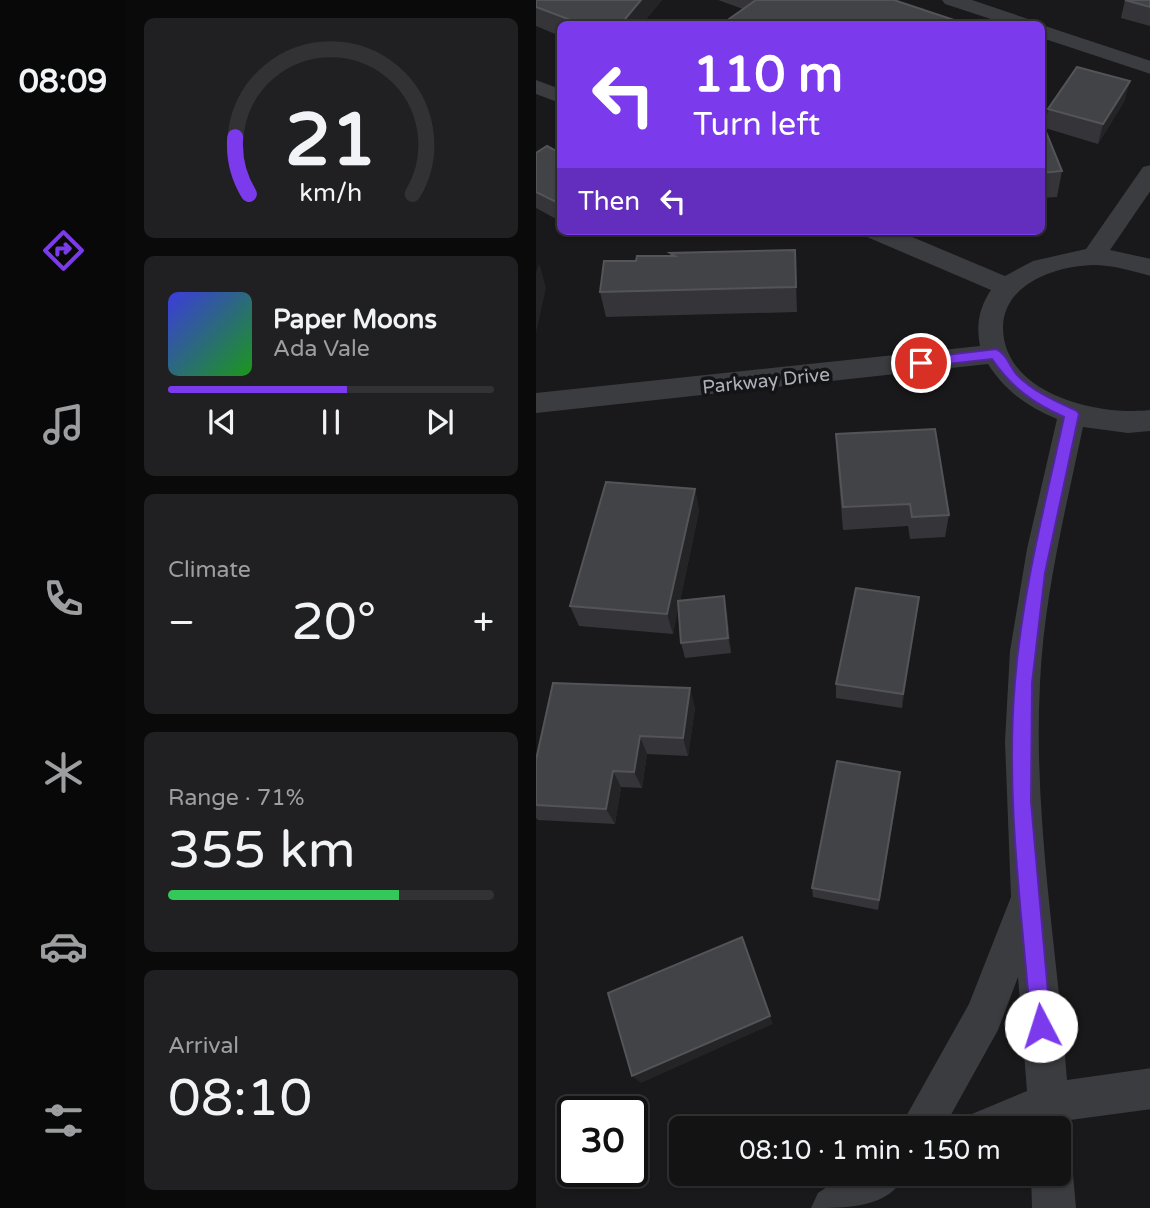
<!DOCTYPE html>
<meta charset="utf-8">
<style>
body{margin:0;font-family:"Varela Round",sans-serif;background:#202022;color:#f1f3f6;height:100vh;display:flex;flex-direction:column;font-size:26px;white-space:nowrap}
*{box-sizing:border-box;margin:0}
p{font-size:23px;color:#9d9ea0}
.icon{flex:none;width:38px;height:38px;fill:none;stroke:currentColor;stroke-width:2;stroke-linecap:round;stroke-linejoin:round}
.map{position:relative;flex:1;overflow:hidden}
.side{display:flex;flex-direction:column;gap:18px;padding:18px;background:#0a0a0b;width:410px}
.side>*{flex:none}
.top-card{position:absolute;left:21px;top:21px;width:488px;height:214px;border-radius:10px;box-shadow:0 2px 5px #0004,0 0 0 2px #323234;background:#7c3aed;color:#fff;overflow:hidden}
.speed{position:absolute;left:21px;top:1096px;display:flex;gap:14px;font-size:35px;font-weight:700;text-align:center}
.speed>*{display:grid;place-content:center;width:91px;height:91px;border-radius:50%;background:#131314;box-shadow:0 2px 5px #0004,0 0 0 2px #323234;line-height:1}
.speed .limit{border:4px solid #111;border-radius:10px;background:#fff;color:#111}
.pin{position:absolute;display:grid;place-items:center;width:60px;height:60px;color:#fff;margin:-30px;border:4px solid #fff;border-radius:50%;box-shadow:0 2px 7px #0007}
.me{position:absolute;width:77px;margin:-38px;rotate:355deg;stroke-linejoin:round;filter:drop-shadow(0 0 5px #0008)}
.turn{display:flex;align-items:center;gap:24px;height:147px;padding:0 21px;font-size:32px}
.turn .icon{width:91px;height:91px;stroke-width:2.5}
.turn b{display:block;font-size:49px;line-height:60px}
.then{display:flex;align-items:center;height:66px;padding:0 21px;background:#0003;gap:14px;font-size:26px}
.big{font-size:52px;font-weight:600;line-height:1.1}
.side .widget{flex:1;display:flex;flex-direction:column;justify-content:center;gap:10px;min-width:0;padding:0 24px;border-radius:10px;background:#202022}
.side .dial{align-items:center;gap:0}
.dial svg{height:182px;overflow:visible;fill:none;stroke:#323234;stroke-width:7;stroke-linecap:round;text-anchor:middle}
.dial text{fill:#f1f3f6;stroke:none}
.song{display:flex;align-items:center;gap:21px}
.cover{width:84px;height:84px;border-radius:10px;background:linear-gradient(135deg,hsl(240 70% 55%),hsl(120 70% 35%))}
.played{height:7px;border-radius:4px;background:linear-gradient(90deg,#7c3aed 55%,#323234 55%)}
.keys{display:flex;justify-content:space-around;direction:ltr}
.heat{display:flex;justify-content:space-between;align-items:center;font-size:38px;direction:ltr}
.charge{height:10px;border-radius:5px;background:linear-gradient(90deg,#34c759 71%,#323234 0)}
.trip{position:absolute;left:133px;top:1116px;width:402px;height:70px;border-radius:10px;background:#131314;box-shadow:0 2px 5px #0004,0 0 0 2px #323234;font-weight:600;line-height:70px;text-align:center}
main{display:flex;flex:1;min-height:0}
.menu{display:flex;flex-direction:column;width:126px;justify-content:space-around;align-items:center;background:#080808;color:#9d9ea0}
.menu .icon{width:49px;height:49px}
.menu .selected{color:#7c3aed}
.menu b{font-size:32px;color:#f1f3f6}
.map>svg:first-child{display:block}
</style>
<main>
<nav class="menu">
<b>08:09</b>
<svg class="icon selected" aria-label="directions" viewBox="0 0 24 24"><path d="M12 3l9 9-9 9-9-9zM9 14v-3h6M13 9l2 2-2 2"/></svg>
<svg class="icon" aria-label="music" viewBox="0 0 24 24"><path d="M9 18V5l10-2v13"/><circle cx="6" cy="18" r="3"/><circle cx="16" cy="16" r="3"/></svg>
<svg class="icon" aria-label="phone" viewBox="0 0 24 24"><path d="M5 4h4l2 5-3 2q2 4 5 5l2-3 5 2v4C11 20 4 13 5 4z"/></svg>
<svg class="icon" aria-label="climate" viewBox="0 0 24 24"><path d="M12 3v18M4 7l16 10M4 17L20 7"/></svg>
<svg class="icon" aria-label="car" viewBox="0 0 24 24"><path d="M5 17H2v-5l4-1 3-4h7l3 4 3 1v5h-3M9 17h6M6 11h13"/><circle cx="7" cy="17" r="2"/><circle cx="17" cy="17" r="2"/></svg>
<svg class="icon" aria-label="filters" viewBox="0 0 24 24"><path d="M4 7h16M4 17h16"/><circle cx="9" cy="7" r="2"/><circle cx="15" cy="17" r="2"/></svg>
</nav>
<section class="side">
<div class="widget dial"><svg viewBox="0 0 100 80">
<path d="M14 69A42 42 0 1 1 86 69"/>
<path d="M14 69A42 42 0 0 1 8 44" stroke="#7c3aed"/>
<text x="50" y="56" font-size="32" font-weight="700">21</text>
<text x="50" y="72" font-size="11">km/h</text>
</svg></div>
<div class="widget">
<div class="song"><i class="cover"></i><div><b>Paper Moons</b><p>Ada Vale</p></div></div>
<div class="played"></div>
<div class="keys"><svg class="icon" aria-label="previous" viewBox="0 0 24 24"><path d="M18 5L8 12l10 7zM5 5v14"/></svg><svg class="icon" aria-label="pause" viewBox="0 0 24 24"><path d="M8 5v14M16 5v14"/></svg><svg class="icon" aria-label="next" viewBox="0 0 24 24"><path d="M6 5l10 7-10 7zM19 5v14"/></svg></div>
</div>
<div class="widget"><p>Climate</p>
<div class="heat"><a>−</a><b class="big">20°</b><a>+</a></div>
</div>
<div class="widget"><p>Range · 71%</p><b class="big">355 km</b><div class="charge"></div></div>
<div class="widget"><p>Arrival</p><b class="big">08:10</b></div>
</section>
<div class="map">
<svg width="615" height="1208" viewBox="0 0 615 1208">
<rect width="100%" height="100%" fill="#19191b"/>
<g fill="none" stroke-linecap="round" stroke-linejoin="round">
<!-- minor -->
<g fill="#3b3c40" fill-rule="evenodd">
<polygon points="406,0 436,0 495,20 498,24 470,24 409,4"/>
<polygon points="506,25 615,61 615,74 506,38"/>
<polygon points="0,80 24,89 24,103 0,94"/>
<path d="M615 165V190L574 250 615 259V276C596 271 577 265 557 265 520 266 466 284 467 329 469 395 563 416 615 410V431L592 433 547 427C529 512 508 596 504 683 497 816 521 948 531 1080L615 1068V1109L534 1120 535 1129 529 1144 523 1146V1129H430L436 1114 491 1091 482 977 462 1030 407 1129H363L433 1004 475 897 469 741 474 651 491 549 521 419C492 407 469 391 452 364L0 413V393L444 346C440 324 443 308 455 290L331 237 328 231H362L469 276 497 261 550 249 607 167Z"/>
<polygon points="523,1156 531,1159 537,1174 540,1208 496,1208 495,1174 523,1174"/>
<path d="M310 1174H370C353 1208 313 1208 275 1208L282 1193Z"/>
</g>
</g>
<!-- wall -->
<g fill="#353539">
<polygon points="0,0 126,0 106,24 24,24 24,36 0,26"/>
<polygon points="182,0 358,0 207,9"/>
<polygon points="589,0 614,0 614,26 585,18"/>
<polygon points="589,100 562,144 509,128 526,171 521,197 506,198 506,127 509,128 512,109"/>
<polygon points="0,153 24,153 24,221 0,208"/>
<polygon points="259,250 261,312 70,317 64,292 100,261 135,256 134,253"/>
<polygon points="300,434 413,515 409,537 374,539 372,526 307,530 301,457"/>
<polygon points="159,489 163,511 144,601 191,612 195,653 149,658 145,643 142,608 137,634 43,626 34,606"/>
<polygon points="383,597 366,708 300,698 300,684"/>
<polygon points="159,707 152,756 111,754 106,788 85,787 79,824 2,820 0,818 0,760"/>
<polygon points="363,784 342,910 277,897 276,888"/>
</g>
<!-- shaded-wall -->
<g fill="#242427">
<polygon points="105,0 126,0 106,24 85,24"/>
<polygon points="594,81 589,100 562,144 567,124"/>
<polygon points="3,263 10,288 0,333 0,274"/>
<polygon points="159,489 163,511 137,634 131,614"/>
<polygon points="188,596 191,612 195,653 192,638"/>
<polygon points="383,597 381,613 366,708 367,694"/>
<polygon points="154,688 159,707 152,756 147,738"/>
<polygon points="104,736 111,754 106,788 98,772"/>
<polygon points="77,771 85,787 79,824 70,809"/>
<polygon points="234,1016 237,1024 105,1083 96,1076"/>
</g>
<!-- building -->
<g fill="#424346" stroke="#535458" stroke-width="2">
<polygon points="0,0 105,0 85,24 45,24 0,7"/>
<polygon points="220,0 358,0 430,24 186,24"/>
<polygon points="589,0 614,0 614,7"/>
<polygon points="541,67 594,81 567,124 512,109"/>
<polygon points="506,127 508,127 526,171 506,173"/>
<polygon points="11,146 24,153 24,204 0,192 0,153"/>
<polygon points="259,250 260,287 64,292 68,261 100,261 101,256 139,256 134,253"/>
<polygon points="399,429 413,515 376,517 374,504 307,507 300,434"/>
<polygon points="70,482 159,489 131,614 34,606"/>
<polygon points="320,588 383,597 367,694 300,684"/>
<polygon points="188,596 192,638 145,643 142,601"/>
<polygon points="17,683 154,688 147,738 104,736 98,772 77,771 70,809 0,805 0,760"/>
<polygon points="301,761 364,772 343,900 276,888"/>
<polygon points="206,937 234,1016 96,1076 72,993"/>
</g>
<!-- route -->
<path fill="#7c3aed" stroke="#51269a" stroke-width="2" d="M460 349C470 353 474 367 481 375 498 392 519 401 541 411L543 414 509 573 496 683 495 802 515 1026 512 1033 505 1036 498 1033 495 1026C486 913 469 796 479 682 486 592 509 505 528 417 497 403 476 388 456 359L385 367 378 363 385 358Z"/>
<g text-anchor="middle" stroke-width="7" stroke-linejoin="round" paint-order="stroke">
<!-- street labels -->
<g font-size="19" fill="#adb1b9" stroke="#141416">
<text transform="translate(230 380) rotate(-6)" y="7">Parkway Drive</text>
</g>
</g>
</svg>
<div class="speed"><div class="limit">30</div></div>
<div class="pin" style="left:385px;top:363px;background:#d93025"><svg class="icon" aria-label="arrive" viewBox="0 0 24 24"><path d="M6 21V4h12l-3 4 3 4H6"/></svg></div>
<svg class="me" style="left:505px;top:1026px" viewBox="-20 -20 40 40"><circle r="19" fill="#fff"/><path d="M0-13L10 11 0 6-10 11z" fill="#7c3aed"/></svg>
<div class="trip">08:10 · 1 min · 150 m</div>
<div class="top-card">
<div class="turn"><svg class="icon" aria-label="left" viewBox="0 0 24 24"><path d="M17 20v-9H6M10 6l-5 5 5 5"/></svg><div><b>110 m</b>Turn left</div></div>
<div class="then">Then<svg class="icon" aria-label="left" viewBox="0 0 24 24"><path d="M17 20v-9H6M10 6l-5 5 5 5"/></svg></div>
</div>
</div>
</main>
